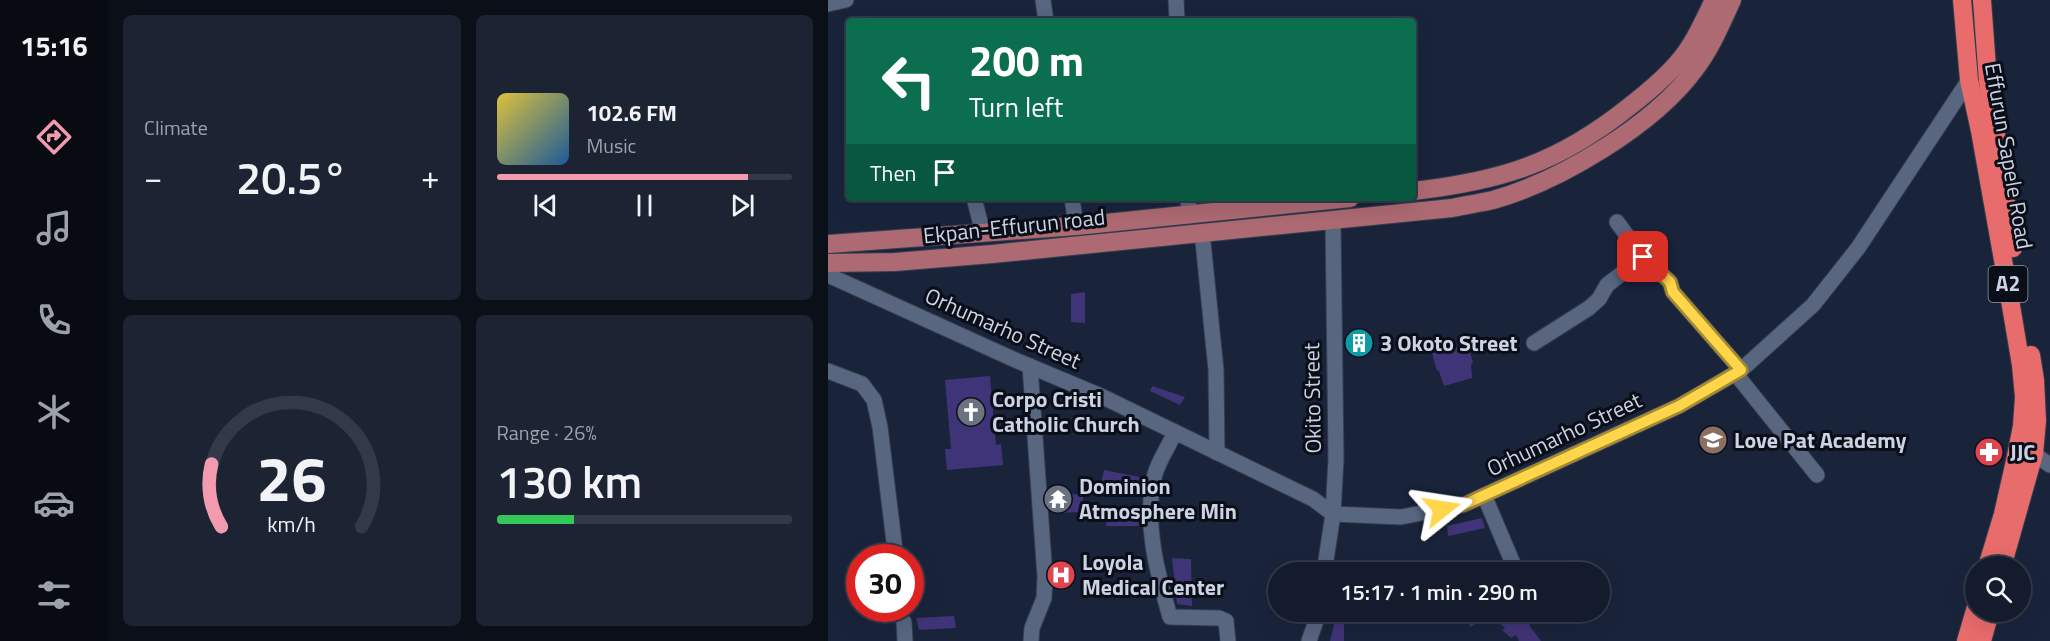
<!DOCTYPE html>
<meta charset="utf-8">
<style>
body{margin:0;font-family:"Titillium Web",sans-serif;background:#1c2434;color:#f1f3f6;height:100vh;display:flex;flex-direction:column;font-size:22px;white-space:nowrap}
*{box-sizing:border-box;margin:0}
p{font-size:20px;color:#9da1a9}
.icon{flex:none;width:33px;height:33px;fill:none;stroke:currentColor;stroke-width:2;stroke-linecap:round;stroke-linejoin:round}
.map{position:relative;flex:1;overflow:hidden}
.side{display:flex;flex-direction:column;gap:15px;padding:15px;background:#0a0f18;width:720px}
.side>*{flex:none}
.hud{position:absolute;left:18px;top:18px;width:570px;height:183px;border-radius:6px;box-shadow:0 6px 24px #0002,0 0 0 2px #323948;background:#0b6e4f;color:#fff;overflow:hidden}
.tools{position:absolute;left:1137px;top:556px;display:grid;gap:12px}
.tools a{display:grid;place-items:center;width:66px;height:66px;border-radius:50%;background:#131b2c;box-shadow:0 6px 24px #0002,0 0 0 2px #323948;font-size:30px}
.speed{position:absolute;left:18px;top:544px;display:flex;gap:12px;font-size:30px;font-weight:700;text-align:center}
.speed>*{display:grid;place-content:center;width:78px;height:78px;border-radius:50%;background:#131b2c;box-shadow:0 6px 24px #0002,0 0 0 2px #323948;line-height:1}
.speed .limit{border:9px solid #d22;background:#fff;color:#111}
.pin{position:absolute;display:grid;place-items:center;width:51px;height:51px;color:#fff;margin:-26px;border-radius:12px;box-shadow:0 3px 9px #0006}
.me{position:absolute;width:66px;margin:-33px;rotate:75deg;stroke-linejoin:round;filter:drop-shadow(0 0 4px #0008)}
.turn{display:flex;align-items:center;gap:21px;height:126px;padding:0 24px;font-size:27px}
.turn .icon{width:78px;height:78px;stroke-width:2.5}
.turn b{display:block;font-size:42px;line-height:51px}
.then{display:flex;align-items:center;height:57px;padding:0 24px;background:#0003;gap:12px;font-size:22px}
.big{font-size:45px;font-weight:600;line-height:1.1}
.side .widget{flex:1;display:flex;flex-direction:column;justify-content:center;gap:9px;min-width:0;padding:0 21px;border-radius:9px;background:#1c2434}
.side .dial{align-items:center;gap:0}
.dial svg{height:156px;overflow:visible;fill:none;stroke:#323948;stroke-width:7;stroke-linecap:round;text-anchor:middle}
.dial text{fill:#f1f3f6;stroke:none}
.song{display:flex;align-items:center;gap:18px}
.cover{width:72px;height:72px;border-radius:9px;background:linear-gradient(135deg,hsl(50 70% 55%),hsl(210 70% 35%))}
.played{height:6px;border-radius:3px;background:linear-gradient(90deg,#f29aae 85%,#323948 85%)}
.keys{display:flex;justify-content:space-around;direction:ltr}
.heat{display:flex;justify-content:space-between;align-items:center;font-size:33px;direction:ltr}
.charge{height:9px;border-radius:4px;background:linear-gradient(90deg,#34c759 26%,#323948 0)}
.side .tiles{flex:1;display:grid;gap:15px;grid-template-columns:repeat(2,1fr)}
.trip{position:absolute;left:440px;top:562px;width:342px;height:60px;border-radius:30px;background:#131b2c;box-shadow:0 6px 24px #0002,0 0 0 2px #323948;font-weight:600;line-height:60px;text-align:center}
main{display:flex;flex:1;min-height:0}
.menu{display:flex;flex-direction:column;width:108px;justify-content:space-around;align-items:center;background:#080b12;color:#9da1a9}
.menu .icon{width:42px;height:42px}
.menu .current{color:#f29aae}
.menu b{font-size:27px;color:#f1f3f6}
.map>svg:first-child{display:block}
</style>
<main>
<nav class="menu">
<b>15:16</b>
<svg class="icon current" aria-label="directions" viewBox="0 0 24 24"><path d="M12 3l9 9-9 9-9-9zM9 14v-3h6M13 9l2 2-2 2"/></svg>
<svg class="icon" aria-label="music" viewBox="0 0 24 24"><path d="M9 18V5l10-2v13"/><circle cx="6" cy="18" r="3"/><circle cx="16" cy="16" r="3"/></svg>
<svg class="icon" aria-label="phone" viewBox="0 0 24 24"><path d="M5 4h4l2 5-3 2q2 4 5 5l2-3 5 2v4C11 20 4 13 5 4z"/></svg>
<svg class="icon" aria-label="climate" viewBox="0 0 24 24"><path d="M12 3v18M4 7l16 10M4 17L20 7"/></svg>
<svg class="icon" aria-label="car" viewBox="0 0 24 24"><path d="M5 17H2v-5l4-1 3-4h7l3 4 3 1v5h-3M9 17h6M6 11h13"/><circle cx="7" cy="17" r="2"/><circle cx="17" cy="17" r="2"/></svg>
<svg class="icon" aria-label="filters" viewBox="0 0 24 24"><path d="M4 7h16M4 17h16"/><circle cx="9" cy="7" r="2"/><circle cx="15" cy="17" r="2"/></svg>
</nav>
<section class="side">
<div class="tiles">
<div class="widget"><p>Climate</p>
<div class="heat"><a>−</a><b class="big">20.5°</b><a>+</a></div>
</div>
<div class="widget">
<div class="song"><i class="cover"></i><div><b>102.6 FM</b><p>Music</p></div></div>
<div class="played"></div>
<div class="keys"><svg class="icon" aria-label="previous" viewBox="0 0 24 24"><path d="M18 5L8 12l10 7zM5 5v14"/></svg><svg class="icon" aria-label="pause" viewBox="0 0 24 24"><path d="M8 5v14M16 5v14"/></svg><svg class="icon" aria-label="next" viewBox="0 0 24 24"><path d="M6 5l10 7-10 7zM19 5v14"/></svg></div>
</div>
<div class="widget dial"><svg viewBox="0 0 100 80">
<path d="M14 69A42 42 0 1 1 86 69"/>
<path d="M14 69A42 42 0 0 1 9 37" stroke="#f29aae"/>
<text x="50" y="56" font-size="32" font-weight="700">26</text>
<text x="50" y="72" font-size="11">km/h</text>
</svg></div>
<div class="widget"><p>Range · 26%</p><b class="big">130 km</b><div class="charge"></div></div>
</div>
</section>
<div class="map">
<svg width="1222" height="641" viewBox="0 0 1222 641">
<rect width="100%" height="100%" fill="#19243b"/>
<!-- building -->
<g fill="#403478">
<polygon points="257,292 257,323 243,322 243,294"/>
<polygon points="518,335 544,336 543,350 518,350"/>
<polygon points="640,345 645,363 643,364 644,378 616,386 611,371 609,371 604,353"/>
<polygon points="162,376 168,445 173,444 175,465 119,470 117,449 123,449 117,380"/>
<polygon points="324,386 357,397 352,405 322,391"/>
<polygon points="276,470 316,478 314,495 272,487"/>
<polygon points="255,494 255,512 225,513 225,495"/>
<polygon points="279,511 313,511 313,526 278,526"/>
<polygon points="654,518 657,528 620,536 619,526"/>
<polygon points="344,558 363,559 364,606 349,604"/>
<polygon points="509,612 516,612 516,641 502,641"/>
<polygon points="646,612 695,612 706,622 701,625 713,641 691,641 688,635 683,638 674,630 677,628 660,613 643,627 638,619"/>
<polygon points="126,616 128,628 91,630 88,618"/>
</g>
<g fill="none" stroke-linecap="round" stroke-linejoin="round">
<!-- minor casing -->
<g stroke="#343d50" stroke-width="17">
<g id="minor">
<polyline points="215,0 218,21"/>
<polyline points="348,0 349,21"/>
<polyline points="0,4 18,0"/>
<polyline points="146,198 155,233"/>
<polyline points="244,198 248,226"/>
<polyline points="360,198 361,216"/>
<polyline points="789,222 815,257 842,282 845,292 913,370"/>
<polyline points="374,232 388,370 389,453"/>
<polyline points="0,275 185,359 273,396 485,499 505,514 573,517 635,505 851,406 913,370 985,305 1030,248 1141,80"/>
<polyline points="706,343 761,308 771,299 779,285 815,257"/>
<polyline points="202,366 217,577 216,598 204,628 203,641"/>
<polyline points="0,371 34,384 46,400 52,427 68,558"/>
<polyline points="907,373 989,475"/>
<path d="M347 432C341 446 331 460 327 474 315 521 329 572 342 617L391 618 398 621 400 641"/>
<polyline points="1206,454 1222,465"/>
<polyline points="656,495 689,573"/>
<polyline points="496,573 505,514 508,459 505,221"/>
<polyline points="76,622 77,641"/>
<polyline points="481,641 491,612"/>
</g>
</g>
<!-- major casing -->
<g stroke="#343d50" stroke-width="20">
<g id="major">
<path d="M585 191C674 181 731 163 802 106 820 92 838 77 852 60 867 42 876 20 886 0"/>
<polyline points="0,244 248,226 522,198"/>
<path d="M0 263 67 262 164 254 624 208C638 205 652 203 665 200 732 181 826 125 867 69 883 48 893 24 904 0"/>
</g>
</g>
<!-- highway casing -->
<g stroke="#343d50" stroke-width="20">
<g id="highway">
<polyline points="1134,0 1141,80 1152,131 1180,288 1193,365 1196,397 1194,426 1187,461 1175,514 1159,567"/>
<polyline points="1154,0 1160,81 1185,248"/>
<polyline points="1174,567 1206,454 1209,421 1207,380 1203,355"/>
<polyline points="1138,641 1148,607"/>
<polyline points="1154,641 1162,612"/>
</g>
</g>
<!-- minor -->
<use href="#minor" stroke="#586680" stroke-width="15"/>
<!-- major -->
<use href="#major" stroke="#ae6a73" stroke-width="18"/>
<!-- highway -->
<use href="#highway" stroke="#e86c6b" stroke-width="18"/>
</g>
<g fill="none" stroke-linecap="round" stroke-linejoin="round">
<!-- route casing -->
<g stroke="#a68a30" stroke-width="15">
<polyline id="route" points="614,509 635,505 851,406 913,370 845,292 842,282 815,257"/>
</g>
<!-- route -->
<use href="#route" stroke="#ffd54a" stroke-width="10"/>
</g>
<!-- icons -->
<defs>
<g id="building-disc" transform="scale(1.5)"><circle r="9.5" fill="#0f9aa8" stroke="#090e18"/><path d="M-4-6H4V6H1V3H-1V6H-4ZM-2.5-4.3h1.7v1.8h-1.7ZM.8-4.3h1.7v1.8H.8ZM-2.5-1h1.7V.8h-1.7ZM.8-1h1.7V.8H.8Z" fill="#fff"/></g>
<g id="church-disc" transform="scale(1.5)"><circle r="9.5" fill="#6b7280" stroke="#090e18"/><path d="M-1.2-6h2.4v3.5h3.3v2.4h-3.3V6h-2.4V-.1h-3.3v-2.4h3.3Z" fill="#fff"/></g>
<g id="school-disc" transform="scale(1.5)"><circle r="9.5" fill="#8d6e63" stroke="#090e18"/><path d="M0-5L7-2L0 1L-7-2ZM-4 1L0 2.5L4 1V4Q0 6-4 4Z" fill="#fff"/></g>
<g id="pharmacy-disc" transform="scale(1.5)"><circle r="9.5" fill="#e0444e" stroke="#090e18"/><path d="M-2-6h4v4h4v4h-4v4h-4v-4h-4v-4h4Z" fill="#fff"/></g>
<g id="temple-disc" transform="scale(1.5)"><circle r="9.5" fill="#6b7280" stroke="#090e18"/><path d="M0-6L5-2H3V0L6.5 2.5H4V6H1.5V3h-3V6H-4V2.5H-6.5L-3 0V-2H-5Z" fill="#fff"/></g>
<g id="hospital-disc" transform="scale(1.5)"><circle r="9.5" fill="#e0444e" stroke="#090e18"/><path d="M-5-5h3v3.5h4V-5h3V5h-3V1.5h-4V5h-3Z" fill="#fff"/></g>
</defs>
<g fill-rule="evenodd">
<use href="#building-disc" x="531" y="343"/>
<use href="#church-disc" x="143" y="412"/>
<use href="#school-disc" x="885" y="440"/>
<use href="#pharmacy-disc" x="1161" y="452"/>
<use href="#temple-disc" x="230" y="499"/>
<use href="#hospital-disc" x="233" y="575"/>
</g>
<g text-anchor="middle" stroke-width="6" stroke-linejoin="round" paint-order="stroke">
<!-- shield labels -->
<rect fill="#090e18" stroke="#9299a6" stroke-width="1.5" x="1160.5" y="266" width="39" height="36" rx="4.5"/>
<g font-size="21" font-weight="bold" fill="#ccd4e3">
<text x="1180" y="291">A2</text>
</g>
<!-- street labels -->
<g font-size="22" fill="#ccd4e3" stroke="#090e18">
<text transform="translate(1181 156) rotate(80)" y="8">Effurun Sapele Road</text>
<text transform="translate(186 226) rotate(-6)" y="8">Ekpan-Effurun road</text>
<text transform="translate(175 328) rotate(24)" y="8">Orhumarho Street</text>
<text transform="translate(484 398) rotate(-91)" y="8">Okito Street</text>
<text transform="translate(736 434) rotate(-25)" y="8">Orhumarho Street</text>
</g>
<!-- poi labels -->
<g font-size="22" font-weight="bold" fill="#ccd4e3" stroke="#090e18" text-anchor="start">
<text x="552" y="351">3 Okoto Street</text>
<text x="164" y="407">Corpo Cristi<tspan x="164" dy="25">Catholic Church</tspan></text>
<text x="906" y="448">Love Pat Academy</text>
<text x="1182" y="460">JJC</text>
<text x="251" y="494">Dominion<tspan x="251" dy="25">Atmosphere Min</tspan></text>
<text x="254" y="570">Loyola<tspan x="254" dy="25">Medical Center</tspan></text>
</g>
</g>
</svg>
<div class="tools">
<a><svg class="icon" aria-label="search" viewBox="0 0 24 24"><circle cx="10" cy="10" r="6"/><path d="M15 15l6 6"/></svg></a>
</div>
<div class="speed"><div class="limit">30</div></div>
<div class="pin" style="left:815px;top:257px;background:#d93025"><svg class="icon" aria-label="arrive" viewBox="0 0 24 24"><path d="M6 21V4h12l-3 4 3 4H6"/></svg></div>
<svg class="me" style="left:614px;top:509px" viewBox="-20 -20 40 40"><path d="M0-17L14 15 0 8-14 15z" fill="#ffd54a" stroke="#fff" stroke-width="4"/></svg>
<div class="trip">15:17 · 1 min · 290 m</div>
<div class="hud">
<div class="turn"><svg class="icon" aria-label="left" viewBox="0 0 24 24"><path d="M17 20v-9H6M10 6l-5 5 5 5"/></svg><div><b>200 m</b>Turn left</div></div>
<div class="then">Then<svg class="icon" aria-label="arrive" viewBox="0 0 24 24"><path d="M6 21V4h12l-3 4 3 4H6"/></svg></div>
</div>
</div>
</main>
